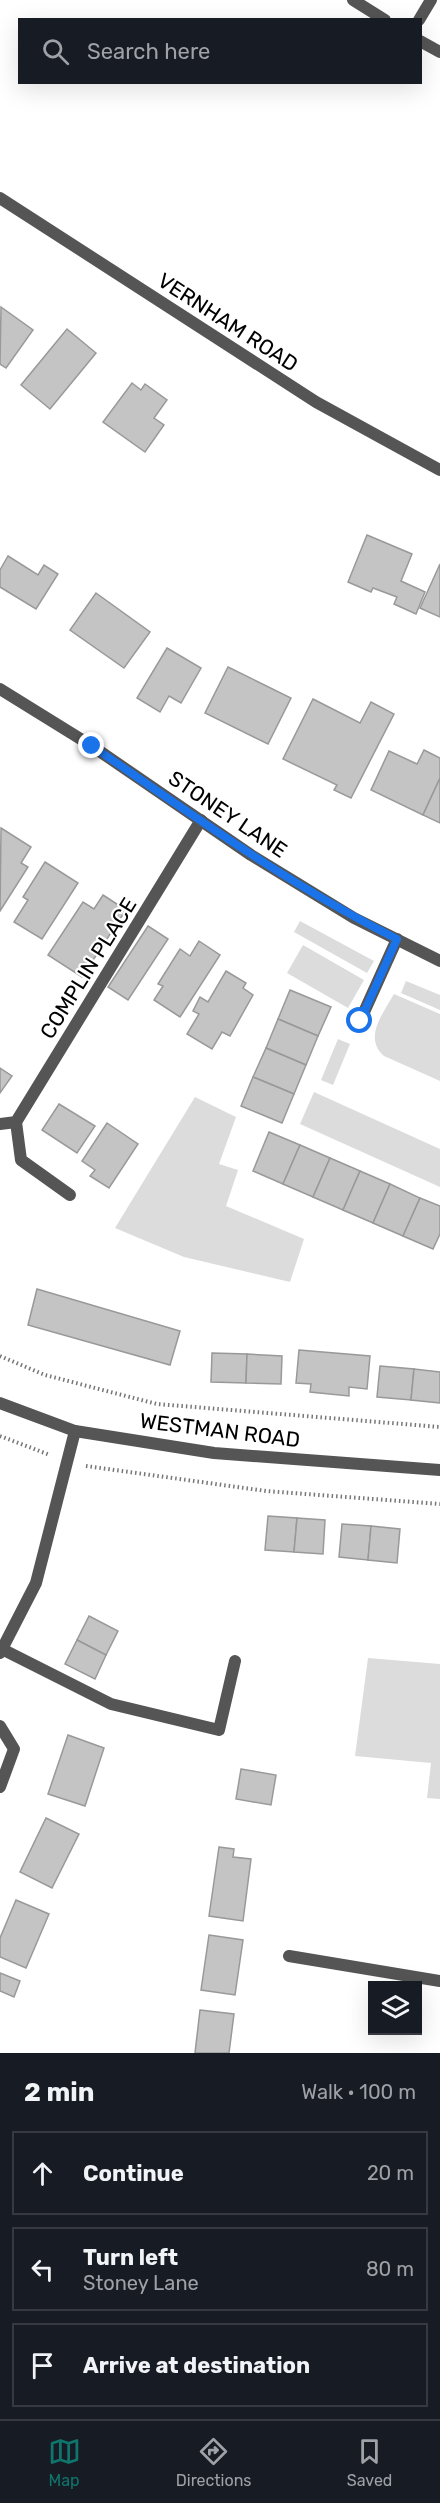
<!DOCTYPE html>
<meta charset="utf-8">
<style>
:root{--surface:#171b24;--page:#242831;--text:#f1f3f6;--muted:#9ea1a6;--line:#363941;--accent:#0f766e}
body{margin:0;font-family:Rubik,sans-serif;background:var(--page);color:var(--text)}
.controls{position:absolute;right:18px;bottom:18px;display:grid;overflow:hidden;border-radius:0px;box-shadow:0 6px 24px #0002}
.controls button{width:54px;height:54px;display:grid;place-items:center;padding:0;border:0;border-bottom:2px solid var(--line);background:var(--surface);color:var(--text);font:30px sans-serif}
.stop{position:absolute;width:18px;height:18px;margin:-14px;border:4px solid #1a73e8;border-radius:50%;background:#fff}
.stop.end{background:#1a73e8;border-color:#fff;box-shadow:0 2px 6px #0008}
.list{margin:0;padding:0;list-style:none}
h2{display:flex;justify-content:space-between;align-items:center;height:78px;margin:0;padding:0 24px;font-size:26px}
h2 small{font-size:20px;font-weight:400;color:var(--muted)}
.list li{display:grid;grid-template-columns:39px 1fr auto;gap:18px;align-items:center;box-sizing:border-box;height:84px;margin:0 12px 12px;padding:0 12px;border:2px solid var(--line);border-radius:0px}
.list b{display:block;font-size:22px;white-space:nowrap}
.list p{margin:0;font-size:20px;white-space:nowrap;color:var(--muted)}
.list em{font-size:20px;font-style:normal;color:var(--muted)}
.icon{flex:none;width:33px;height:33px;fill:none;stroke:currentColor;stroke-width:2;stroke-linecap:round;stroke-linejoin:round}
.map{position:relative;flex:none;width:440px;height:2053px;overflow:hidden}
.search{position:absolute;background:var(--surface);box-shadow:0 6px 24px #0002;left:18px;right:18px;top:18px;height:66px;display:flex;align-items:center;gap:15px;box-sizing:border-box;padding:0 21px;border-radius:0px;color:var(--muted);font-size:22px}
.sheet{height:366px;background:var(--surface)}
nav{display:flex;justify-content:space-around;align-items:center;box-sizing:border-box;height:84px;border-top:2px solid var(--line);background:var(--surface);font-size:16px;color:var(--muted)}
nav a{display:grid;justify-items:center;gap:3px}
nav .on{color:var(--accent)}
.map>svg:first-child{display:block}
</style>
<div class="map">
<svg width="440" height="2053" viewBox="0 0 440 2053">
<rect width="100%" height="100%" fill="#fff"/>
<g fill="#dcdcdc">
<polygon points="300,921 374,961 367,973 294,932"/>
<polygon points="303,945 364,980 348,1008 287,973"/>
<polygon points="406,981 440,995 440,1010 401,993"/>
<path d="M 394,994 L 440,1014 L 440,1081 L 384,1056 C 363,1037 383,1014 394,994 Z"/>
<polygon points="338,1039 350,1044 333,1085 321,1080"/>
<polygon points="314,1092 440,1149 440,1187 300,1124"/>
<polygon points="195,1097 236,1117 219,1164 238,1170 226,1206 304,1239 290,1282 184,1257 115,1228"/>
<polygon points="368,1658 440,1664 440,1799 427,1798 431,1763 355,1756"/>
</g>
<g fill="#c4c4c4" stroke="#999" stroke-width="1.5">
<polygon points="1,307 33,330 6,368 0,364"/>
<polygon points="67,329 96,353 50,409 21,385"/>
<polygon points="132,383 141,390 145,384 167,400 154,418 164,425 145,452 103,422"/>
<polygon points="367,535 412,554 401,581 425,592 416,614 394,604 397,597 373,588 371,592 348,582"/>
<polygon points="8,556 38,575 44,565 58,574 36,609 0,587 0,570"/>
<polygon points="440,564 440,617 420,608"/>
<polygon points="96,593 150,632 124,668 70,630"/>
<polygon points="167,648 201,668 181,703 169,696 160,712 137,698"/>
<polygon points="228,667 291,698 268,744 205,713"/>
<polygon points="313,699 360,723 371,702 394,714 351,798 334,790 337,785 283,759"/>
<polygon points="424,750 440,758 440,778 423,815 371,790 389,751 417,764"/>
<polygon points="440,778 440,823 423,815"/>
<polygon points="1,828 31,847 21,863 28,867 0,911"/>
<polygon points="45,862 78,883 42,939 14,922 28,900 23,897"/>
<polygon points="103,895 126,910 82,977 48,955 83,902 94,909"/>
<polygon points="148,926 168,939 128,1000 108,987"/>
<polygon points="199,941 220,955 180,1017 154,1000 163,986 158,984 180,949 190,956"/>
<polygon points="226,971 246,983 243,988 253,995 230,1036 222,1032 212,1049 187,1034 199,1014 193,1011 200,997 208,1002"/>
<polygon points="290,990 331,1007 318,1036 278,1019"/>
<polygon points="278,1019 318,1036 306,1065 266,1048"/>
<polygon points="266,1048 306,1065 294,1094 253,1077"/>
<polygon points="0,1068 12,1076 0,1093"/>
<polygon points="253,1077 294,1094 282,1123 241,1106"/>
<polygon points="59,1104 95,1126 77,1153 42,1130"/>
<polygon points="107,1123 138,1144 109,1188 90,1176 95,1170 82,1161"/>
<polygon points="269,1132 300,1145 283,1184 253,1171"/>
<polygon points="300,1145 330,1158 313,1197 283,1184"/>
<polygon points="330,1158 360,1171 343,1210 313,1197"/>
<polygon points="360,1171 390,1184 373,1223 343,1210"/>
<polygon points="390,1184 420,1198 403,1236 373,1223"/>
<polygon points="420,1198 440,1206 440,1234 433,1249 403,1236"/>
<polygon points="37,1289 180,1331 170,1365 28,1325"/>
<polygon points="299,1350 370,1356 367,1389 349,1387 349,1396 310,1392 311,1384 296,1383"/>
<polygon points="212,1353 247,1354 246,1383 211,1382"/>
<polygon points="247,1354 282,1356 281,1384 246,1383"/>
<polygon points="380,1366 414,1369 411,1400 377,1397"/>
<polygon points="414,1369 440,1372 440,1403 411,1400"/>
<polygon points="268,1516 297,1518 294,1552 265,1550"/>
<polygon points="297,1518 325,1520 323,1554 294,1552"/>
<polygon points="342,1524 371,1526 368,1560 339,1557"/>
<polygon points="371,1526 400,1529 397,1563 368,1560"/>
<polygon points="89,1616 118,1631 106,1655 77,1640"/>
<polygon points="77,1640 106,1655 95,1679 65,1664"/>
<polygon points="68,1735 104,1748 85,1806 48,1794"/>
<polygon points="241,1769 276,1775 271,1805 236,1799"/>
<polygon points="46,1818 79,1834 52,1888 20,1872"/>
<polygon points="219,1847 234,1849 233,1857 251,1859 243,1921 209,1916"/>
<polygon points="16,1900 49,1914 26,1968 0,1957 0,1938"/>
<polygon points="209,1935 243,1940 235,1995 201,1990"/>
<polygon points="0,1973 20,1981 14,1997 0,1991"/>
<polygon points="200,2010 234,2014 229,2053 195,2053"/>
</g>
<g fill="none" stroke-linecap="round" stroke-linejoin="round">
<g stroke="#777" stroke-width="4" stroke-dasharray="1.5 3" stroke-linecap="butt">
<polyline points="0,1356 45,1375 157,1404 440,1427"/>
<polyline points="0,1436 50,1455"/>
<polyline points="86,1466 266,1491 440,1504"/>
</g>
<g stroke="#555" stroke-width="12">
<polyline points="360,1021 397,939"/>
<polyline points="16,1122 21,1160 70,1195"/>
</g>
<g stroke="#555" stroke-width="12">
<polyline points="353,0 385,20"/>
<polyline points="419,20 431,0"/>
<polyline points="420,41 440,52"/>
<polyline points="0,198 316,402 440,470"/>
<polyline points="0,1124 16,1122 201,820"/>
<polyline points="0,1403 75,1431 214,1453 440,1470"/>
<polyline points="2,1649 111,1704 219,1730 235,1661"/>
<polyline points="0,1653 36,1583 75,1431"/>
<polyline points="0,1726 14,1749 0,1787"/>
<polyline points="289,1956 440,1981"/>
</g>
<polyline stroke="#555" stroke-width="12" points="0,689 92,746 251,855 354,918 440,961"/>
</g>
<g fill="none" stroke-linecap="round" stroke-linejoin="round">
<path stroke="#1a73e8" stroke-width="8" d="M 92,746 C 191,814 289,885 397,939 L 360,1021"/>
</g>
<g text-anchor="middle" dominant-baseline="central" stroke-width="4.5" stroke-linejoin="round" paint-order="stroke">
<g font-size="21" fill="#000" stroke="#fff">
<text transform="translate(228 322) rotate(33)">VERNHAM ROAD</text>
<text transform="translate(228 814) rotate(34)">STONEY LANE</text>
<text transform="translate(88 968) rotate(-58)">COMPLIN PLACE</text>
<text transform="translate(220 1430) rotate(7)">WESTMAN ROAD</text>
</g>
</g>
</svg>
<div class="controls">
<button><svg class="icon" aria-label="layers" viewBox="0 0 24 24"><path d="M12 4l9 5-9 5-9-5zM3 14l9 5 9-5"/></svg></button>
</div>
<div class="stop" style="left:360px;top:1021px"></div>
<div class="stop end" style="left:92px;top:746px"></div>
<div class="search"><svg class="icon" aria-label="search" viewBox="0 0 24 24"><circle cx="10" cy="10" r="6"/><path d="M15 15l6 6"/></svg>Search here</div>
</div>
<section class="sheet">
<h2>2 min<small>Walk · 100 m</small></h2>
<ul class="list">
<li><svg class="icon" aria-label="ahead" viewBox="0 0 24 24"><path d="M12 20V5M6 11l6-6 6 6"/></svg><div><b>Continue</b></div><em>20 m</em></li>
<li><svg class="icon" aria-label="left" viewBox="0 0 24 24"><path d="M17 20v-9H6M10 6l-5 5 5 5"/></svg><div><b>Turn left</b><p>Stoney Lane</p></div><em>80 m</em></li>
<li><svg class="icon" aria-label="arrive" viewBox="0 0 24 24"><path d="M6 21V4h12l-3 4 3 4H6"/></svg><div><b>Arrive at destination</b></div></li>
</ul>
</section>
<nav>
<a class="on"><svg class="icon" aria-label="map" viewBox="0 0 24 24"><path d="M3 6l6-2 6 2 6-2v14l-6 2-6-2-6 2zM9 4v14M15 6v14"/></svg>Map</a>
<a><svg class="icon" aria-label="directions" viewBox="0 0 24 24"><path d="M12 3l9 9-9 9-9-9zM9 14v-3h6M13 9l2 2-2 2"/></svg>Directions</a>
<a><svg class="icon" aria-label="saved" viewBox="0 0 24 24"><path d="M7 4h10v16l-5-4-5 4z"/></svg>Saved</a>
</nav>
